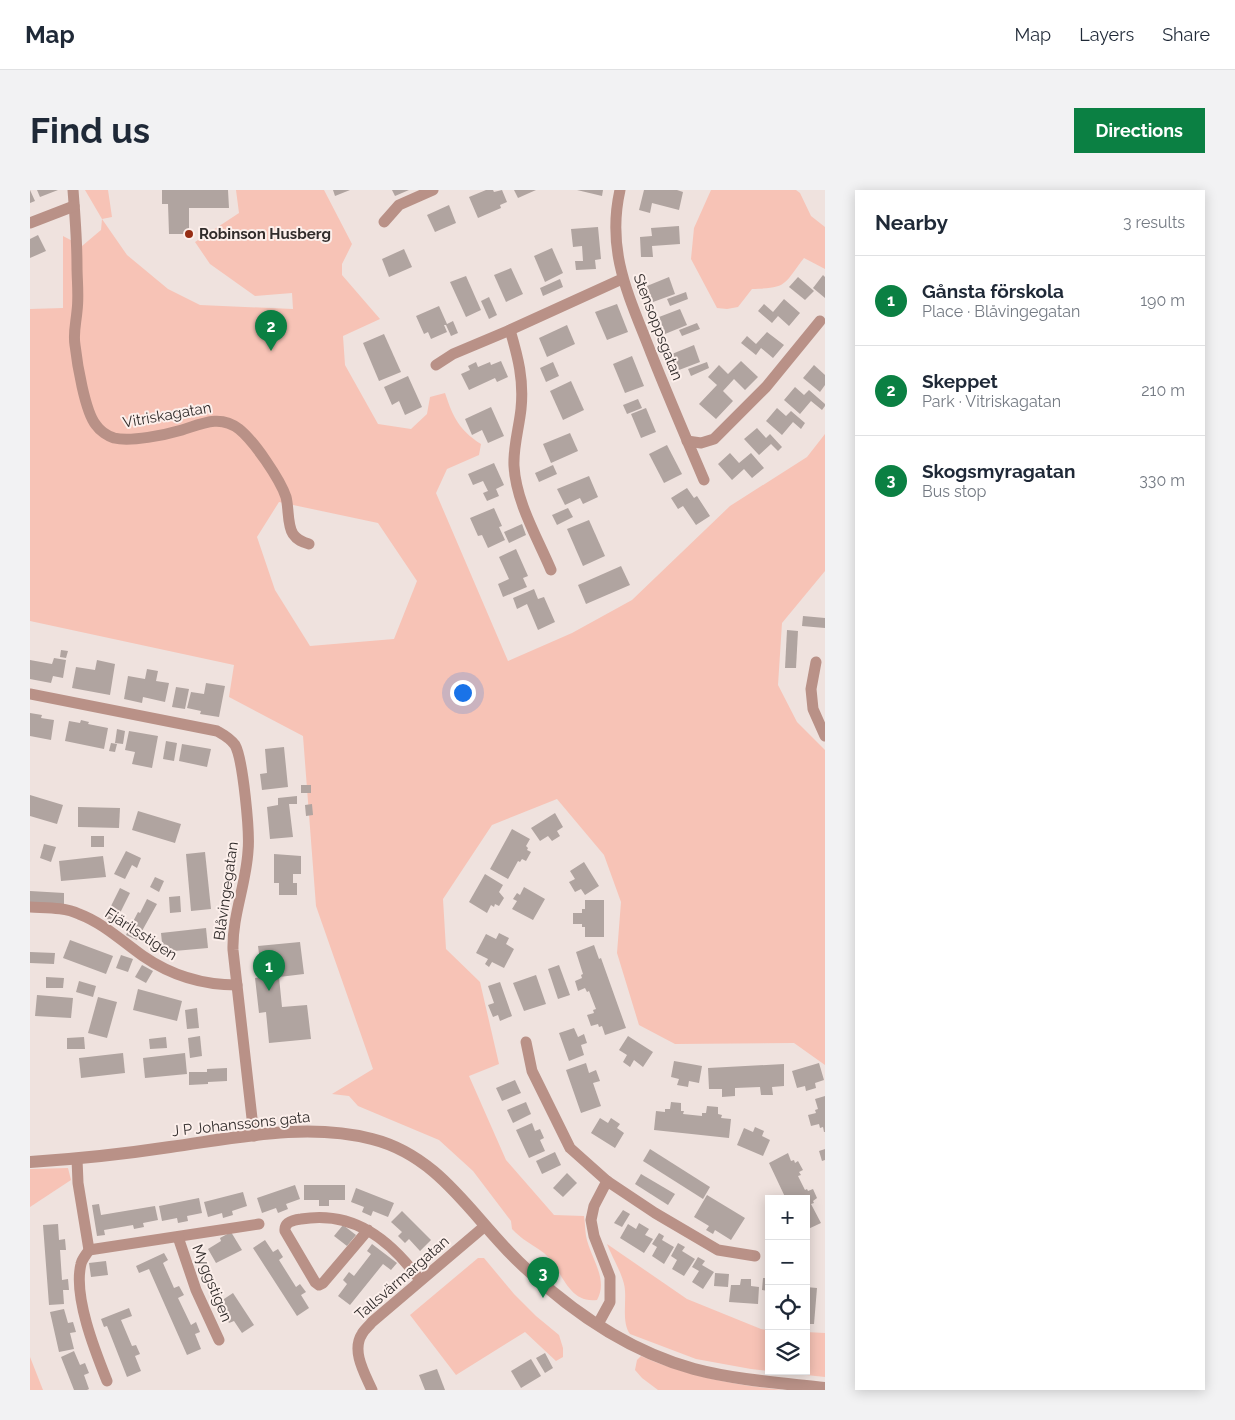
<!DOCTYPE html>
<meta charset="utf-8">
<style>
:root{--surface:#fff;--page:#f2f2f3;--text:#1f2937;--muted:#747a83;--line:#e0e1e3;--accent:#0b8043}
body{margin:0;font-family:Raleway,sans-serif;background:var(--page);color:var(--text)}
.controls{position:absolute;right:15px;bottom:15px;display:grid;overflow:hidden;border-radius:0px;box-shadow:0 2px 12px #0003}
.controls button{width:45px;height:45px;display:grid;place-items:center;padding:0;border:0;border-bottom:1px solid var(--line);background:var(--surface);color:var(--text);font:25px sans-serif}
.you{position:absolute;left:432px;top:502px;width:18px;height:18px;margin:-12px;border:4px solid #fff;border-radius:50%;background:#1a73e8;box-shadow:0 0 0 8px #1a73e833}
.badge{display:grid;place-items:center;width:32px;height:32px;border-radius:50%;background:var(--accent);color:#fff;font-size:16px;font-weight:700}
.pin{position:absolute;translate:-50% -41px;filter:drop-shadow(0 1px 2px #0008)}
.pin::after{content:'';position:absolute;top:26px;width:18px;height:15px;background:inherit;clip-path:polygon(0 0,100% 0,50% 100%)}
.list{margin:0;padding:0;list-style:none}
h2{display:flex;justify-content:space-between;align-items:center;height:65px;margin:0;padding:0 20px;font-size:21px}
h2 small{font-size:16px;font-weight:400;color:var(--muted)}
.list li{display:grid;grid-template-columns:32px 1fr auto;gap:15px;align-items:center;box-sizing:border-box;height:90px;padding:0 20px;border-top:1px solid var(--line)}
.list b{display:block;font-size:19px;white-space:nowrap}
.list p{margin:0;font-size:16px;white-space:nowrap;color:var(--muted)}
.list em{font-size:16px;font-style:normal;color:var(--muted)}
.icon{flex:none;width:28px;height:28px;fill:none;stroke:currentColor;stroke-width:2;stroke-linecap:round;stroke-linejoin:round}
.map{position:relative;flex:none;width:795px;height:1200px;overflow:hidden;border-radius:0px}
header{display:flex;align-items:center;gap:30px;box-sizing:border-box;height:70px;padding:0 25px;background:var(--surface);border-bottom:1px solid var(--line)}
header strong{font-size:24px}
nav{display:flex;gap:28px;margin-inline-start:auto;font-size:18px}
.intro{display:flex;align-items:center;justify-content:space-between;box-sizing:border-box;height:120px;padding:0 30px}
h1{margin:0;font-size:35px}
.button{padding:12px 22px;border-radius:0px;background:var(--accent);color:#fff;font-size:18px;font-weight:700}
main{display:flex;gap:30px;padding:0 30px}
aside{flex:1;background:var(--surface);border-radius:0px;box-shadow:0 2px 12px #0003}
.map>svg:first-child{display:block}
</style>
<header>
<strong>Map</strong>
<nav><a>Map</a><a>Layers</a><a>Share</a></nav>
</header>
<div class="intro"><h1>Find us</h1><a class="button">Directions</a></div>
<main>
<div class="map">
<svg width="795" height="1200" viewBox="0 0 795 1200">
<rect width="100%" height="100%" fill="#efe2de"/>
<g fill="#f7c3b6" fill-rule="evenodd">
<path d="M 55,0 L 78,0 L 82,27 L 72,29 L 97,65 L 138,99 L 170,115 L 263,119 L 262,103 L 225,106 L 180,74 L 165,52 L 209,23 L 206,0 L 294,0 L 322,54 L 312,74 L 312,85 L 350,129 L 313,146 L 315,175 L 348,234 L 381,239 L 397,224 L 400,207 L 415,203 C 423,227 429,240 451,254 L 449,265 L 417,279 L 406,303 L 478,471 L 542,443 L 602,410 L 700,316 L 777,267 L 795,244 L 795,381 L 752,433 L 748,495 L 767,532 L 795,560 L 795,875 L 764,853 L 645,854 L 609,835 L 587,763 L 591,712 L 574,665 L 527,609 L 462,635 L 413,709 L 416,759 L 450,792 L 469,874 L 439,886 L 476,970 L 524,1025 L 554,1026 C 555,1032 555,1039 556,1046 C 560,1067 579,1089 567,1110 C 537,1114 532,1078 514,1063 C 503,1055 491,1049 482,1039 L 481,1031 L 443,981 L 409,950 L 328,916 L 319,906 L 302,904 L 343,879 L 286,716 L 273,546 L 199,507 L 204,475 L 0,431 L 0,119 L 33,118 L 33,46 L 52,56 L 71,40 L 72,29 ZM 249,312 L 348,333 L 387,391 L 364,449 L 280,456 L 245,400 L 227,347 Z"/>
<path d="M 681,0 L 766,0 L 770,3 L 781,26 L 795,37 L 795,79 L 774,68 C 753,95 758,98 722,99 L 708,117 L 697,119 L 687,118 L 661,69 L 664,38 Z"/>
<polygon points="38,978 41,990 0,1017 0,979"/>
<path d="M 577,1054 L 657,1109 L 731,1139 L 739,1140 L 739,1181 L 776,1181 L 776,1142 L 795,1143 L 795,1187 L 721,1179 L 666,1169 L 600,1144 C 592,1133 596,1114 595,1101 C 595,1088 582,1067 577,1054 Z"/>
<polygon points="448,1068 454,1068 484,1104 506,1126 529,1145 533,1158 533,1167 526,1171 495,1142 426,1185 380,1125"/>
<path d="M 611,1166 C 656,1186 704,1195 753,1200 L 628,1200 L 612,1188 L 605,1180 L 607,1170 Z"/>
<polygon points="0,1167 13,1200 0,1200"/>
</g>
<g fill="#b0a4a0">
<polygon points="0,0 5,11 0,13"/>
<polygon points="7,0 28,0 10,7"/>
<polygon points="132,0 198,0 199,18 159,18 159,44 139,44 138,14 132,14"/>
<polygon points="303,0 320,0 305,6"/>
<polygon points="362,0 379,0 365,6"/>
<polygon points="456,0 463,0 464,2 472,0 477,12 470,15 471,18 448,28 439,7"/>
<polygon points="484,0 506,0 488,8"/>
<polygon points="547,0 573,0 572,6"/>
<polygon points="614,0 647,0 653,2 649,20 622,13 620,23 609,20"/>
<polygon points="419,15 426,33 405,42 397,25"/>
<polygon points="649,36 650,54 622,56 623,67 611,67 610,47 622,46 621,38"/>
<polygon points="568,37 571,69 565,70 566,79 546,80 545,71 553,71 552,56 543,57 541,39"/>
<polygon points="8,45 16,61 0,68 0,49"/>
<polygon points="522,58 533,83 515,92 504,66"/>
<polygon points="374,59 382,77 359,87 352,69"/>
<polygon points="481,78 493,104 476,112 464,85"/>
<polygon points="793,85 795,87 795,108 783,98"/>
<polygon points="436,86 451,120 436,127 420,92"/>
<polygon points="639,87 645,104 623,112 617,96"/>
<polygon points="768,87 784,101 775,110 759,97"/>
<polygon points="530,89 533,97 513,106 510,98"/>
<polygon points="656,102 658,109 640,116 637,109"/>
<polygon points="459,107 467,125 459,129 451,111"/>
<polygon points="754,109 770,123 759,136 748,126 742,133 728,121 734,114 743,122"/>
<polygon points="587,114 598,142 577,150 565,122"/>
<polygon points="409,116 417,134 423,131 428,143 421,146 416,135 414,135 417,142 401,149 398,142 394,144 386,126"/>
<polygon points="650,119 657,135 635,144 629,127"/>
<polygon points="667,133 670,139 652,146 649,140"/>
<polygon points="537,135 545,154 517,167 509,148"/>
<polygon points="737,142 754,155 743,168 731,158 726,165 711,153 717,146 726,154"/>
<polygon points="354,144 371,182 349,191 333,153"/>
<polygon points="664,155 670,172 649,180 642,164"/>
<polygon points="602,166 614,196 595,203 583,174"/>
<polygon points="471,171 478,187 467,192 465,188 439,200 431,184 440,180 438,176 446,172 448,177 460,172 461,175"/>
<polygon points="711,171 728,187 715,200 704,189 693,201 703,211 686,229 669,214 687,195 678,187 689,175 698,184"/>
<polygon points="523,172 529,186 516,192 510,178"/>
<polygon points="677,172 679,178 661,186 658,179"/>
<polygon points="784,175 795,185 795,195 790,202 773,188"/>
<polygon points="378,186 392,217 375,225 369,211 362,215 354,197"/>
<polygon points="541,191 554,220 533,230 520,201"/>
<polygon points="765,197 774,205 779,200 795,214 795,216 792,220 781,211 770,224 754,210"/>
<polygon points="608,209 612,218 597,224 593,215"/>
<polygon points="461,217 474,246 458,253 452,240 442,245 435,229"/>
<polygon points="616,218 626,242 611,248 601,224"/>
<polygon points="747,218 756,226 761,221 775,233 771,239 763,232 752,245 736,231"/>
<polygon points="727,238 736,248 740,244 752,257 748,261 741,254 729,265 714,249"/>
<polygon points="540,243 548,261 521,273 513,254"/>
<polygon points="637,255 652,284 634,293 619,264"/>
<polygon points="700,263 709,273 721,263 734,278 722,288 714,279 702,290 688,274"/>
<polygon points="464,273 474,295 466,299 469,306 457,311 453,303 458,301 453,291 443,295 438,284"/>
<polygon points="523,275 527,284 509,292 505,283"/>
<polygon points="559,286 568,307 553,314 550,308 535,315 527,299"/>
<polygon points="657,298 664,308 667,306 680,326 666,335 653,316 648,319 641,308"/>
<polygon points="464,318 472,336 469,337 475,350 458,358 452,345 448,346 440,328"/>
<polygon points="538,318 543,327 527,335 522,325"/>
<polygon points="559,330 575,366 553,376 537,339"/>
<polygon points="492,334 496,345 479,353 474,342"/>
<polygon points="486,359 498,386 493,388 497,397 473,407 468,394 479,389 469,367"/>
<polygon points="591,376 600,395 556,414 548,395"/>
<polygon points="504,399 508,409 514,407 525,432 508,440 497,414 487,419 483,408"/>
<polygon points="773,426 795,428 795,438 772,436"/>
<polygon points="757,440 768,441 766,478 755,478"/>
<polygon points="31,460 38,461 36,468 30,467"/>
<polygon points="24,468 36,470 33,488 23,486 21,493 0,489 0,470 22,474"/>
<polygon points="67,470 85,474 80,505 42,498 46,477 65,480"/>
<polygon points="117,479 128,481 126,491 139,493 135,512 113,507 112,513 94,509 98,486 115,489"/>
<polygon points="176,493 195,496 189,527 170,524 171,521 157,518 161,502 174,504"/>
<polygon points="146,497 159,499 155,519 142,517"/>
<polygon points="0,523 12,525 11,528 24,530 21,550 0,546"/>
<polygon points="51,530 59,532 58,534 78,538 74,559 35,551 39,531 50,533"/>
<polygon points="87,539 95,541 93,554 85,553"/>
<polygon points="99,541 128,546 122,578 102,574 105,562 95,560"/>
<polygon points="136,551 147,553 144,571 133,569"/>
<polygon points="81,553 87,554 85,562 79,561"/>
<polygon points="152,554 181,559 177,577 149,571"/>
<polygon points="254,557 258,597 232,600 230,584 237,583 235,559"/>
<rect x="271" y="595" width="10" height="8"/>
<polygon points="0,605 33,615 27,634 0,626"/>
<polygon points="267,606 267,614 259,614 263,647 240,649 237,617 248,615 248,608"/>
<polygon points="282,614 283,625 276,626 275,615"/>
<polygon points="48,617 90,618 89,638 48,637"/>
<polygon points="108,621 151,634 145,653 102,640"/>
<polygon points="525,623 533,637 527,641 530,646 522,651 518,646 510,651 501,638"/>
<polygon points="482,639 500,649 496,656 498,658 497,660 501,662 496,671 492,669 490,672 488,671 478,689 460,679"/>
<rect x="61" y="646" width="13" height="11"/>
<polygon points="14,654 26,657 21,672 10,668"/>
<polygon points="96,661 111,668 107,678 102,675 95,689 84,684"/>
<polygon points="175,662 181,719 161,721 156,664"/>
<polygon points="244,664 271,666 271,684 263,684 263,693 267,693 267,705 249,705 249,693 244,693"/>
<polygon points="73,666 76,687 31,691 29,671"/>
<polygon points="554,672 569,696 555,705 551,699 545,702 539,692 545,689 540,681"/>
<polygon points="455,684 473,695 469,702 474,708 469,716 465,714 464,717 461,715 457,723 439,712"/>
<polygon points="125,687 134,691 129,702 120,697"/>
<polygon points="494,697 515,709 503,730 482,719 487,711 483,709 487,703 490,705"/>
<polygon points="90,698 100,703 85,733 75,728"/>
<polygon points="0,701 34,703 34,715 0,713"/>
<polygon points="150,706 151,722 140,723 139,707"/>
<polygon points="117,709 127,714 107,750 96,745 108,722 110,723"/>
<polygon points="555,710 574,710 574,747 555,747 555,737 552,737 552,734 543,734 543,723 552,723 552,719 555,719"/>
<polygon points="176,738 178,758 133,762 131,743"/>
<polygon points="469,743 479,748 476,754 484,759 474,778 462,772 459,777 455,774 458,769 446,763 456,744 466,749"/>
<polygon points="40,750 83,766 76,784 33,768"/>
<polygon points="270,752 274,784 249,787 252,817 277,815 281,849 239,853 236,822 229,823 225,788 232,787 228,756"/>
<polygon points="564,755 569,769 571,768 596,838 575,845 572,836 569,837 568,834 561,836 557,825 564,823 563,820 566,819 559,801 557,802 555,798 548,801 545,791 552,788 551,785 553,784 546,762"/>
<polygon points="0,762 25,763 24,774 0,773"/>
<polygon points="91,765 103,769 98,782 86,778"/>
<polygon points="112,775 123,781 116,793 105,787"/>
<polygon points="529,775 540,805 528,809 518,779"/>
<polygon points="506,785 516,814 494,821 483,793"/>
<polygon points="16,787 34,788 33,798 16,798"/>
<polygon points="49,791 66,796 63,807 46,802"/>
<polygon points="470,792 482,826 470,831 468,825 463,827 458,815 464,813 458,796"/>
<polygon points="108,799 152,811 147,831 103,820"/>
<polygon points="7,805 43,808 41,828 5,826"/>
<polygon points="68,807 87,812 77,848 58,843"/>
<polygon points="167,818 169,838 157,839 155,820"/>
<polygon points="544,838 548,847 554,844 557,853 551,855 554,865 539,871 529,843"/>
<polygon points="170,846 172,866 160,868 158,848"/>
<polygon points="598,846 623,862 613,877 604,870 600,877 593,872 597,865 589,860"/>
<polygon points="54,847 55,859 37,859 37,848"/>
<polygon points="136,847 137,858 120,859 119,849"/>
<polygon points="93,863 95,883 51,888 49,868"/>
<polygon points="155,863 157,884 115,888 113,868"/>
<polygon points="644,871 672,876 669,893 659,891 658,897 647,895 649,889 641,887"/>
<polygon points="556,873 559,883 566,880 570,891 563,893 571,916 551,923 536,880"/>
<polygon points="789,873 794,890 785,893 786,898 776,901 775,896 767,898 762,881"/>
<polygon points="754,874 754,896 742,897 743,905 731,905 730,897 705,898 705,906 692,907 692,899 679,899 678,878"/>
<polygon points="197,878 197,891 178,892 178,894 159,895 159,882 177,882 177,879"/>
<polygon points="485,890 491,903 472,911 466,898"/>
<polygon points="795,906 795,942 794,942 793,937 790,938 789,934 781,936 778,925 786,923 785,920 788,919 785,909"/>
<polygon points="496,912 501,924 483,933 477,920"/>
<polygon points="641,912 651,913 651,921 654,921 653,924 672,926 672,923 676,923 677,916 688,917 688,924 692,925 691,928 701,929 699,948 624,940 626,921 635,922 635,919 640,919"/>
<polygon points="570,928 578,933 581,928 590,934 587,938 594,943 585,958 561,943"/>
<polygon points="502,933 505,941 510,939 514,948 510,950 515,961 499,968 486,940"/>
<polygon points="725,937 734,941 732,946 740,950 733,966 707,955 714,938 723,942"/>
<polygon points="620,959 680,997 673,1009 613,971"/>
<polygon points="795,959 795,970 792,971 789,961"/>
<polygon points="525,962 531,975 512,984 506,971"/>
<polygon points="758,963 761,971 764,970 765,973 768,971 773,980 769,982 771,985 768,986 775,1000 777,999 778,1001 783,999 787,1008 783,1011 784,1013 781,1014 791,1033 776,1040 776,1009 756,1009 739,973"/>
<polygon points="537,983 547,993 533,1007 523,998"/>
<polygon points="611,984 645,1004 638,1015 605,994"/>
<polygon points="265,995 270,1009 256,1014 258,1019 248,1023 246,1018 232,1023 227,1008"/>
<polygon points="274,995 315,995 315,1010 299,1010 299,1016 289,1016 289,1010 274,1010"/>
<polygon points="326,998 364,1013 358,1027 343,1021 341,1026 332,1022 334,1017 321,1012"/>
<polygon points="213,1002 217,1016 202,1021 203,1025 193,1028 192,1023 178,1027 174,1012"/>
<polygon points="677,1005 715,1028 701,1050 685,1040 683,1044 676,1040 679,1036 664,1027"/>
<polygon points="169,1008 172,1023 157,1026 158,1031 148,1033 147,1028 132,1031 129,1016"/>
<polygon points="69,1014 71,1025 125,1016 128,1030 113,1033 114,1037 104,1039 103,1035 74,1040 75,1045 67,1046 62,1015"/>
<polygon points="593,1020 600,1024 592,1037 584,1033"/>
<polygon points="372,1021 401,1050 390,1061 379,1049 375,1053 368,1046 372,1042 361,1032"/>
<polygon points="609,1033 619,1039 615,1045 623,1049 614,1063 590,1048 598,1034 606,1039"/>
<polygon points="28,1034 29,1050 35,1049 36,1060 30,1060 32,1090 38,1089 39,1100 33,1100 34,1114 19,1115 13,1035"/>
<polygon points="313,1035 326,1045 317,1056 304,1046"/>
<polygon points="201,1042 212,1060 186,1073 178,1059 191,1051 190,1048"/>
<polygon points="629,1043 634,1046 632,1050 644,1057 634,1074 622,1066 627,1057 622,1054"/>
<polygon points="235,1050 243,1062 248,1059 253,1067 249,1070 266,1097 270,1094 276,1102 271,1105 279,1118 267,1126 223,1058"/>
<polygon points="648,1053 655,1057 652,1061 665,1069 654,1086 642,1079 647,1070 641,1066"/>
<polygon points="342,1054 367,1073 361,1080 353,1074 320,1115 308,1106 317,1094 313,1090 319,1082 324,1086 341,1064 337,1061"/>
<polygon points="134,1063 138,1070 133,1073 144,1098 149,1096 154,1105 148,1108 161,1135 166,1132 170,1142 165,1144 171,1159 157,1165 119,1079 109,1083 106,1076"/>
<polygon points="668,1067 675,1071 672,1075 684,1082 673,1099 662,1092 669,1081 662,1077"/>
<polygon points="76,1071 78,1085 61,1087 59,1073"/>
<polygon points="685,1083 699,1084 698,1097 684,1096"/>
<polygon points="733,1088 739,1088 738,1101 732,1100"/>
<polygon points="711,1089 721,1089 721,1096 729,1097 728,1114 699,1112 701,1095 710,1095"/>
<polygon points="776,1097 787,1098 784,1134 776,1134"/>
<polygon points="203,1103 224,1135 212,1143 204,1131 199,1133 194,1125 198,1122 191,1111"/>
<polygon points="99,1118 102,1126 91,1130 102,1156 106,1155 110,1164 105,1166 111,1181 97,1187 77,1136 74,1137 71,1129"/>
<polygon points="34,1119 38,1133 43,1132 46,1142 40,1143 44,1159 29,1162 20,1122"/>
<polygon points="44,1161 50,1175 55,1173 59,1183 54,1185 59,1199 57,1200 44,1200 31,1167"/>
<polygon points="515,1163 523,1178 515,1183 506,1168"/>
<polygon points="501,1169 511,1186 491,1198 481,1181"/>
<polygon points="407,1179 415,1200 395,1200 389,1185"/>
</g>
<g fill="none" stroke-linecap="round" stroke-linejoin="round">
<g stroke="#b99187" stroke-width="11">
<path d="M 43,0 C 45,25 47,50 47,76 C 47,91 49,106 47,121 C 46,133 43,143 45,155 C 47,173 55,222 66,235 C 70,241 78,246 84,248 C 101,252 135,245 152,240 C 171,234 190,224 209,239 C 224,251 250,289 256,307 C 259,318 257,335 263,344 C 267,350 272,352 279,354"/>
<path d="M 590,0 C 576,62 599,106 621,163 C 638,206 656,248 674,290"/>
<polyline points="354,32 369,15 403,0"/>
<polyline points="0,33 44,16"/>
<path d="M 480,140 C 488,167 494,190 491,219 C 489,238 483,257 484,276 C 486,312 507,347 521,380"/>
<polyline points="406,175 423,164 480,140 592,89"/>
<polyline points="657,251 671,253 684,249 736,197 790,131"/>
<polyline points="786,472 781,499 783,519 795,546"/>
<path d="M 0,504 L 187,541 C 194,545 200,548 205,555 C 213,569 220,643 218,661 C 216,695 202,726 203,760 L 224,946"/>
<path d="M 0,717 C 16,718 34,717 49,724 C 73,733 92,751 113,766 C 142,786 172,795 207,795"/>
<polyline points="496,852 502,881 540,958 577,991 625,1023 688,1060 725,1066"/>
<polyline points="47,969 48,993 59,1060 229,1034"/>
<path d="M 338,1040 L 293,1093 L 289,1095 L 285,1092 L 255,1041 C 254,1032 263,1030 271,1029 C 324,1020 360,1050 390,1090"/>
<polyline points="148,1047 166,1100 189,1150"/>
<path d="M 59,1060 C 56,1065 52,1069 51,1074 C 43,1106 65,1161 77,1191"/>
<polyline points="568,1134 580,1112 580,1087 564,1046 561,1030 564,1016 577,991"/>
<path d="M 342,1200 C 335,1184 321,1161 332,1144 C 334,1140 339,1136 342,1132 L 455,1036"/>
</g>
<path stroke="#b99187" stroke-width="12" d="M 0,972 C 47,969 94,964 140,957 C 206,948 276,932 342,949 C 410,966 442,1027 489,1072 C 538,1119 598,1161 664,1179 C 706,1190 751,1193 795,1198"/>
</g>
<circle fill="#962d14" stroke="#fcefeb" stroke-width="2" cx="159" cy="44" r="5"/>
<g text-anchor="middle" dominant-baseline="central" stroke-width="4" stroke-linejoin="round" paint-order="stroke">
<g font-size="15" font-weight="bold" fill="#312c2b" stroke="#fcefeb" text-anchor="start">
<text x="169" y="44">Robinson Husberg</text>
</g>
<g font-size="15" fill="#312c2b" stroke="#fcefeb">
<text transform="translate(628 137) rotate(69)">Stensoppsgatan</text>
<text transform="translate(137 225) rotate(-10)">Vitriskagatan</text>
<text transform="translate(196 701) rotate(-82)">Blåvingegatan</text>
<text transform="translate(111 744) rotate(33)">Fjärilsstigen</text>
<text transform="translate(211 934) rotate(-6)">J P Johanssons gata</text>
<text transform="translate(372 1088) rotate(-41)">Tallsvärmargatan</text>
<text transform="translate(182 1093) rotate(68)">Myggstigen</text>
</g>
</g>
</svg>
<div class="controls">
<button>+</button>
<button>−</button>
<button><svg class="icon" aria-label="locate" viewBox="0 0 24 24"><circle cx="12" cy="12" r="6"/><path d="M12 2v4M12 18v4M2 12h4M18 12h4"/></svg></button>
<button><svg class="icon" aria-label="layers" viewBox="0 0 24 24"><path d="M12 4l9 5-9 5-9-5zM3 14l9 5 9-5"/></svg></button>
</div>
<div class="you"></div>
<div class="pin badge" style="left:239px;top:801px">1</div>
<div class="pin badge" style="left:241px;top:161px">2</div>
<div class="pin badge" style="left:513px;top:1108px">3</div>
</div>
<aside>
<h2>Nearby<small>3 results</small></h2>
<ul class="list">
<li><span class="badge">1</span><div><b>Gånsta förskola</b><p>Place · Blåvingegatan</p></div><em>190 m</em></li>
<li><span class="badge">2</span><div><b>Skeppet</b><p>Park · Vitriskagatan</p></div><em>210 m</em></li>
<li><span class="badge">3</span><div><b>Skogsmyragatan</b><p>Bus stop</p></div><em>330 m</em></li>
</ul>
</aside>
</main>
